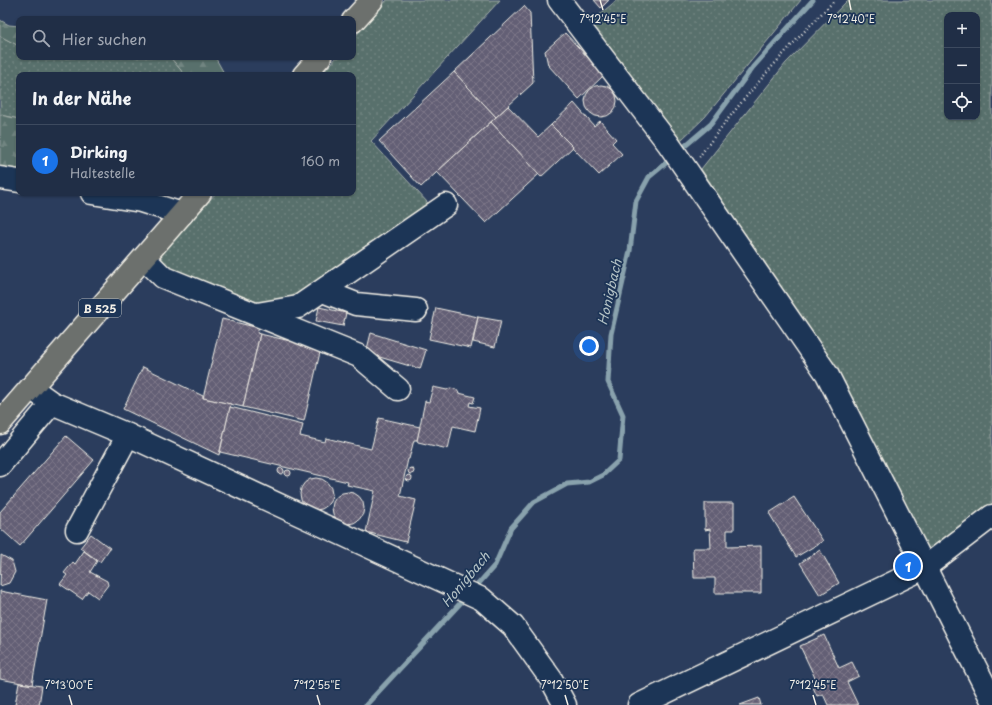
<!DOCTYPE html>
<html lang="de">
<meta charset="utf-8">
<style>
:root{--surface:#202e46;--page:#28364d;--text:#f1f3f6;--muted:#a2a8b3;--line:#3d4a5f;--accent:#1a73e8}
body{margin:0;font-family:"Playpen Sans",sans-serif;background:var(--page);color:var(--text)}
.controls{position:absolute;right:12px;top:12px;display:grid;overflow:hidden;border-radius:8px;box-shadow:0 1px 3px #0004}
.controls button{width:36px;height:36px;display:grid;place-items:center;padding:0;border:0;border-bottom:1px solid var(--line);background:var(--surface);color:var(--text);font:20px sans-serif}
.you{position:absolute;left:589px;top:346px;width:14px;height:14px;margin:-10px;border:3px solid #fff;border-radius:50%;background:#1a73e8;box-shadow:0 0 0 6px #1a73e833}
.badge{display:grid;place-items:center;width:26px;height:26px;border-radius:50%;background:var(--accent);color:#fff;font-size:13px;font-weight:700}
.pin{position:absolute;translate:-50% -50%;border:2px solid #fff;box-shadow:0 1px 4px #0006}
.list{margin:0;padding:0;list-style:none}
h2{display:flex;justify-content:space-between;align-items:center;height:52px;margin:0;padding:0 16px;font-size:17px}
h2 small{font-size:13px;font-weight:400;color:var(--muted)}
.list li{display:grid;grid-template-columns:26px 1fr auto;gap:12px;align-items:center;box-sizing:border-box;height:72px;padding:0 16px;border-top:1px solid var(--line)}
.list b{display:block;font-size:15px;white-space:nowrap}
.list p{margin:0;font-size:13px;white-space:nowrap;color:var(--muted)}
.list em{font-size:13px;font-style:normal;color:var(--muted)}
.icon{flex:none;width:22px;height:22px;fill:none;stroke:currentColor;stroke-width:2;stroke-linecap:round;stroke-linejoin:round}
.map{position:relative;flex:none;width:992px;height:705px;overflow:hidden}
.search{position:absolute;background:var(--surface);box-shadow:0 1px 3px #0004;left:16px;top:16px;width:340px;height:44px;display:flex;align-items:center;gap:10px;box-sizing:border-box;padding:0 14px;border-radius:8px;color:var(--muted);font-size:15px}
.panel{position:absolute;background:var(--surface);box-shadow:0 1px 3px #0004;left:16px;top:72px;width:340px;height:124px;border-radius:8px}
.map>svg:first-child{display:block}
</style>
<div class="map">
<svg width="992" height="705" viewBox="0 0 992 705">
<defs>
<pattern id="grass-dots" width="8" height="8" patternUnits="userSpaceOnUse"><rect width="8" height="8" fill="#59706c"/><path d="M2 2h.1M6 6h.1" fill="none" stroke="#718581" stroke-width="1.8" stroke-linecap="round"/></pattern>
<pattern id="forest-firs" width="22" height="20" patternUnits="userSpaceOnUse"><rect width="22" height="20" fill="#59706c"/><path d="M5 1l3.5 6h-7zM16 11l3.5 6h-7z" fill="#718581"/></pattern>
<pattern id="building-cross-hatch" width="8" height="8" patternUnits="userSpaceOnUse"><rect width="8" height="8" fill="#645f74"/><path d="M0 0l8 8M0 8l8-8" fill="none" stroke="#7b7688"/></pattern>
</defs>
<rect width="100%" height="100%" fill="#2b3d5d"/>
<filter id="ink" filterUnits="userSpaceOnUse"><feTurbulence type="fractalNoise" baseFrequency=".025" numOctaves="2"/><feDisplacementMap in="SourceGraphic" scale="8" xChannelSelector="R" yChannelSelector="G"/><feConvolveMatrix kernelMatrix="1 2 1 2 8 2 1 2 1" color-interpolation-filters="sRGB"/></filter>
<g filter="url(#ink)">
<g fill="url(#grass-dots)" stroke="#a6b0aa" fill-rule="evenodd">
<polygon points="387,0 500,0 371,141 428,203 298,296 259,306 170,269 160,256 216,193 353,193 353,75 321,75 337,57 353,57 353,39"/>
<polygon points="617,0 801,0 705,117 681,140 588,24"/>
<path d="M 848,0 L 992,0 L 992,511 L 927,560 L 840,374 L 701,169 L 786,63 ZM 947,15 L 977,15 L 977,117 L 947,117 Z"/>
<polygon points="0,36 19,46 19,57 41,57 48,60 82,57 170,57 185,75 19,75 19,119 0,115"/>
</g>
<g fill="url(#forest-firs)" stroke="#a6b0aa">
<polygon points="0,20 9,25 19,26 19,46 0,36"/>
<polygon points="170,57 215,57 225,75 185,75"/>
<polygon points="0,115 19,119 19,173 0,170"/>
</g>
<g fill="none" stroke-linecap="round" stroke-linejoin="round">
<g stroke="#89a2ad" stroke-width="5">
<polyline points="679,151 711,124 753,67 813,0"/>
<polyline points="473,590 495,565 511,528 534,502 567,484 589,482 603,475 619,460 623,415 608,382 611,334 630,251 636,201 649,177 672,158"/>
<polyline points="366,705 466,597"/>
</g>
</g>
<g fill="url(#building-cross-hatch)" stroke="#f4f1e8">
<polygon points="594,0 609,0 601,8"/>
<polygon points="524,6 530,13 533,83 496,117 454,72"/>
<polygon points="565,33 604,75 579,99 548,65 545,51"/>
<polygon points="454,72 496,117 421,187 379,141"/>
<circle cx="601" cy="101" r="16"/>
<polygon points="574,103 594,126 600,121 616,139 612,143 622,154 599,175 551,125"/>
<polygon points="508,106 538,137 551,125 573,147 541,177 491,122"/>
<polygon points="491,122 539,174 486,223 437,172"/>
<polygon points="319,307 346,313 343,326 316,321"/>
<polygon points="436,308 478,317 471,348 429,339"/>
<polygon points="478,317 501,321 495,347 473,342"/>
<polygon points="222,319 259,328 257,333 260,334 243,407 203,398"/>
<polygon points="371,333 426,350 420,369 366,353"/>
<polygon points="260,334 321,348 304,421 243,407"/>
<polygon points="143,367 203,396 203,398 231,404 219,455 123,409"/>
<polygon points="433,387 447,390 450,388 456,389 459,393 475,397 473,403 470,402 469,406 480,408 475,431 453,426 448,449 418,442 417,440 425,401 429,402"/>
<polygon points="230,407 303,425 300,436 325,442 326,438 371,449 379,418 420,427 417,440 414,440 409,459 408,459 400,496 416,500 406,542 366,532 375,491 347,485 348,482 220,452"/>
<polygon points="66,436 94,460 20,546 0,528 0,512"/>
<circle cx="281" cy="471" r="3"/>
<circle cx="411" cy="471" r="3"/>
<circle cx="288" cy="473" r="3"/>
<circle cx="409" cy="478" r="3"/>
<circle cx="316" cy="494" r="16"/>
<circle cx="348" cy="508" r="16"/>
<polygon points="794,497 823,541 796,557 769,513"/>
<polygon points="705,503 734,503 734,530 727,530 727,547 761,546 761,593 715,593 715,578 694,578 693,548 711,548 710,529 705,530"/>
<polygon points="91,534 110,548 100,562 80,548"/>
<polygon points="820,550 839,583 820,595 800,563"/>
<polygon points="84,551 97,561 90,572 107,581 108,585 98,598 88,591 82,599 60,584 67,575 64,573 73,562 75,564"/>
<polygon points="1,555 12,561 15,572 9,583 0,586"/>
<polygon points="0,591 47,600 32,685 0,679"/>
<polygon points="824,635 839,668 852,662 859,676 847,682 858,705 828,705 823,694 817,696 812,685 817,682 800,646"/>
<polygon points="19,683 42,686 39,705 15,705"/>
<polygon points="759,698 761,705 740,705"/>
</g>
<g fill="none" stroke-linecap="round" stroke-linejoin="round">
<g stroke="#f4f1e8" stroke-width="25">
<g id="minor">
<polyline points="559,0 668,143 827,374 992,700"/>
<polyline points="0,178 19,181"/>
<polyline points="92,193 141,201 182,214"/>
<polyline points="144,258 163,277 359,356 398,389"/>
<polyline points="323,291 356,304 416,310"/>
<polyline points="257,314 298,307 446,205"/>
<polyline points="31,388 52,403 128,435 482,599 513,626 551,679 565,705"/>
<polyline points="0,465 52,403"/>
<polyline points="77,530 128,435"/>
<polyline points="639,705 924,568 992,516"/>
</g>
</g>
<g stroke="#f4f1e8" stroke-width="25">
<g id="major">
<polyline points="353,21 372,0"/>
<polyline points="304,75 320,57"/>
<polyline points="0,423 200,193"/>
</g>
</g>
<path stroke="#f4f1e8" stroke-width="2.5" stroke-dasharray="1 3" stroke-linecap="butt" d="M 699,157 C 740,101 786,49 835,0"/>
<use href="#minor" stroke="#1d3557" stroke-width="22"/>
<use href="#major" stroke="#6c706d" stroke-width="22"/>
</g>
</g>
<path fill="none" stroke="#f4f1e8" stroke-width="1.5" d="M 600,0 L 603,10M 849,0 L 851,10M 69,695 L 72,705M 317,695 L 320,705M 565,695 L 568,705M 813,695 L 816,705"/>
<g text-anchor="middle" dominant-baseline="central" stroke-width="3.5" stroke-linejoin="round" paint-order="stroke">
<rect fill="#1d3557" stroke="#b4b9bc" stroke-width="1" x="79" y="299" width="42" height="18" rx="3"/>
<g font-size="11" font-weight="bold" fill="#f4f1e8">
<text x="100" y="308">B 525</text>
</g>
<g font-size="13" font-style="italic" fill="#b5c3c6" stroke="#1d3557">
<text transform="translate(609 292) rotate(-77)">Honigbach</text>
<text transform="translate(465 579) rotate(-50)">Honigbach</text>
</g>
</g>
<g font-size="10" text-anchor="middle" fill="#f4f1e8" stroke="#1d3557" stroke-width="3.5" stroke-linejoin="round" paint-order="stroke">
<text x="603" y="23">7°12'45"E</text>
<text x="851" y="23">7°12'40"E</text>
<text x="69" y="689">7°13'00"E</text>
<text x="317" y="689">7°12'55"E</text>
<text x="565" y="689">7°12'50"E</text>
<text x="813" y="689">7°12'45"E</text>
</g>
</svg>
<div class="controls">
<button>+</button>
<button>−</button>
<button><svg class="icon" aria-label="locate" viewBox="0 0 24 24"><circle cx="12" cy="12" r="6"/><path d="M12 2v4M12 18v4M2 12h4M18 12h4"/></svg></button>
</div>
<div class="you"></div>
<div class="pin badge" style="left:908px;top:566px">1</div>
<div class="search"><svg class="icon" aria-label="search" viewBox="0 0 24 24"><circle cx="10" cy="10" r="6"/><path d="M15 15l6 6"/></svg>Hier suchen</div>
<section class="panel">
<h2>In der Nähe<small></small></h2>
<ul class="list">
<li><span class="badge">1</span><div><b>Dirking</b><p>Haltestelle</p></div><em>160 m</em></li>
</ul>
</section>
</div>
